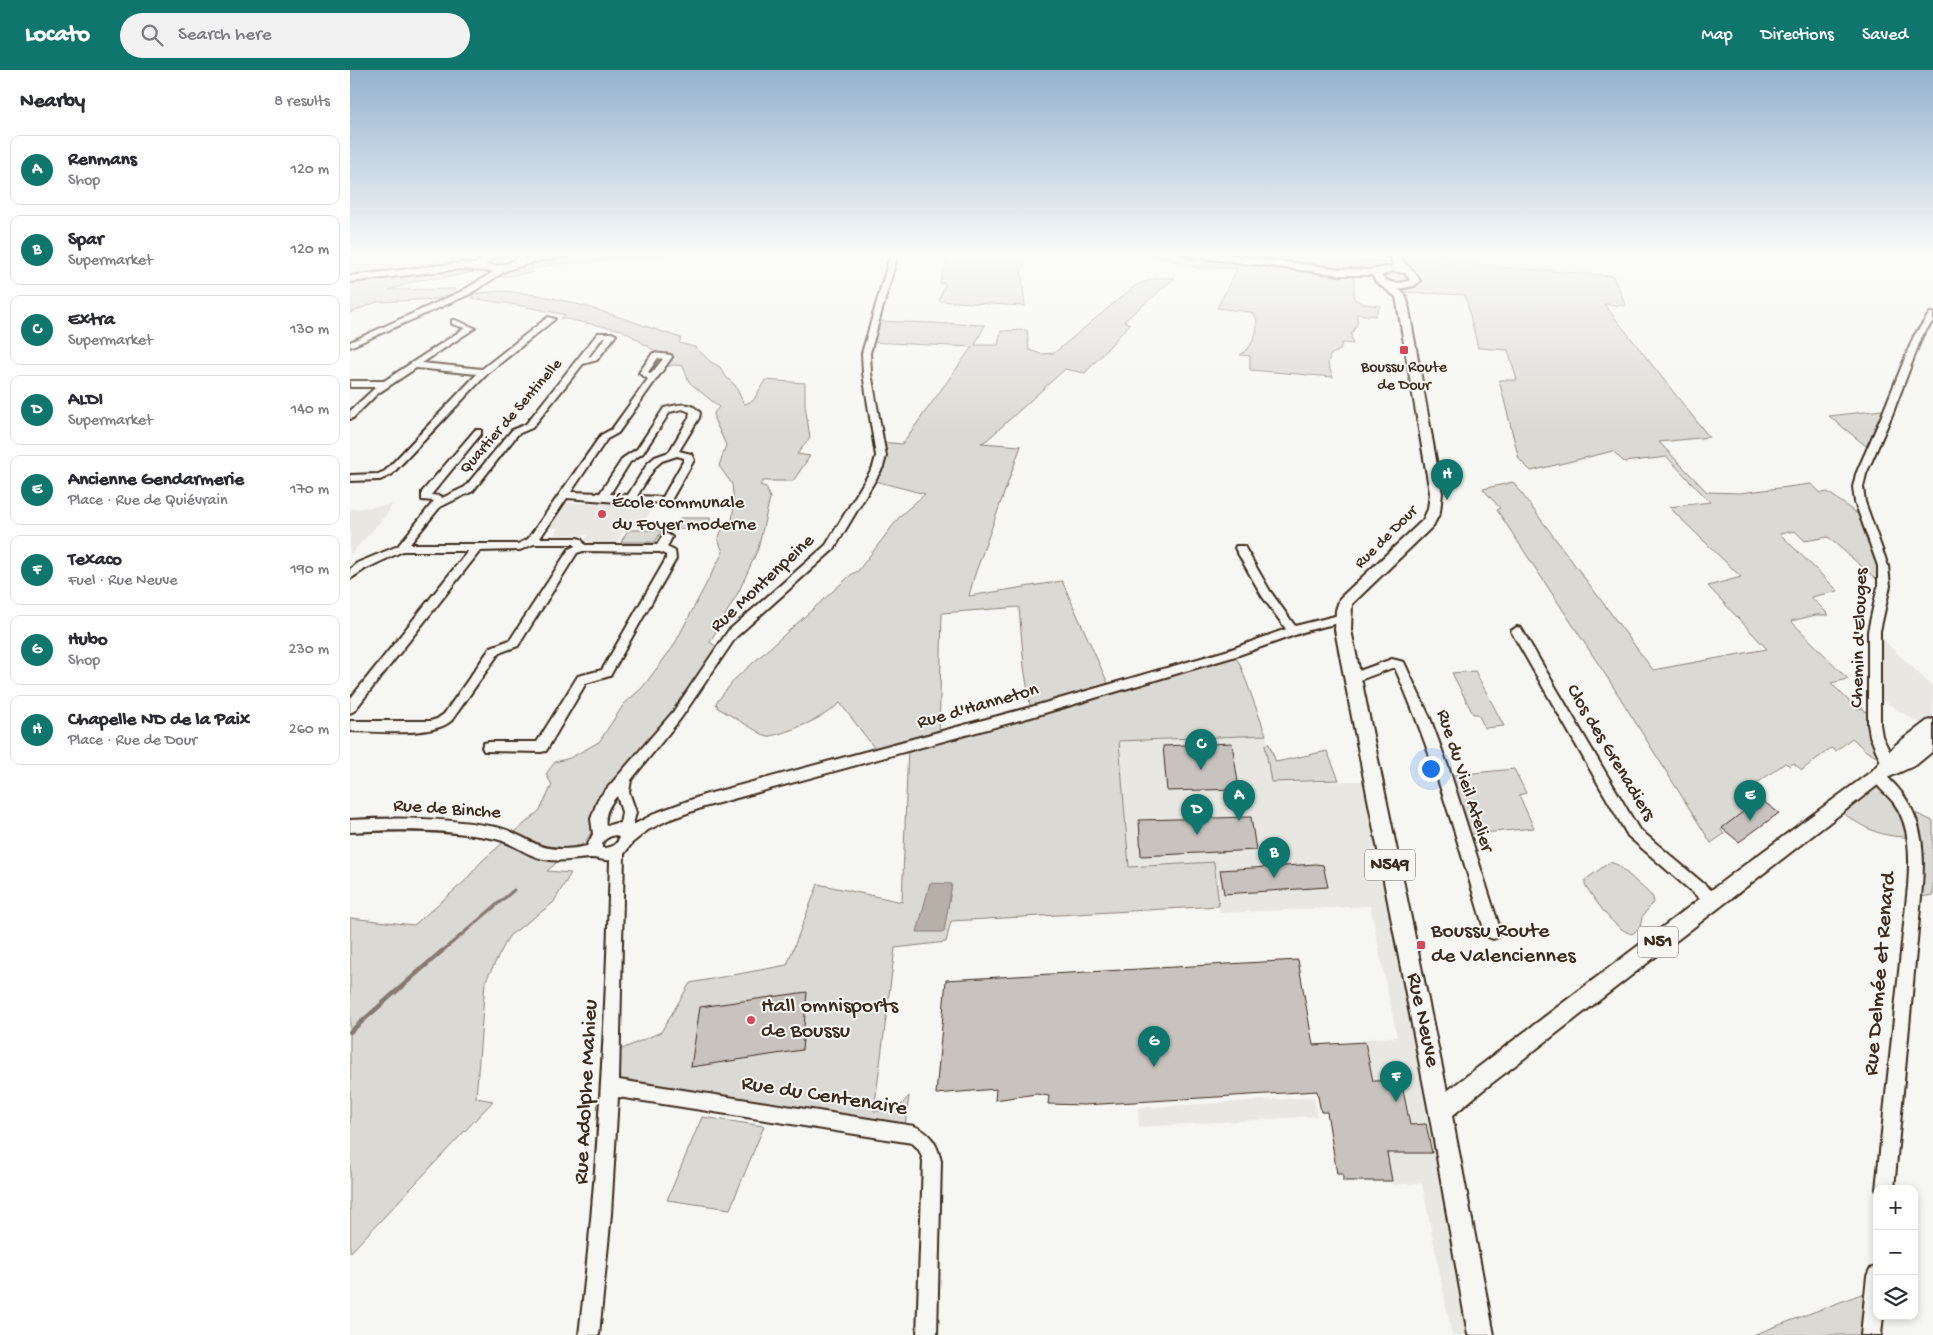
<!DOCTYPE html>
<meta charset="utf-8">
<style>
:root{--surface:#fff;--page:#f2f2f3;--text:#2b2b33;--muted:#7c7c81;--line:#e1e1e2;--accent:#0f766e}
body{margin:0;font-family:"Gochi Hand",sans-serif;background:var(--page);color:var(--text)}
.controls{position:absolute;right:15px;bottom:15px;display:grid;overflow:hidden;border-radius:10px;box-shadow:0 2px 8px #0003}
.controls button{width:45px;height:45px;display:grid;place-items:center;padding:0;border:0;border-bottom:1px solid var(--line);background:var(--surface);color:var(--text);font:25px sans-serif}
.you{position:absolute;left:1080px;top:698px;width:18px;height:18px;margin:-12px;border:4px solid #fff;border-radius:50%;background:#1a73e8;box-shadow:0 0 0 8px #1a73e833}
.badge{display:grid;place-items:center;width:32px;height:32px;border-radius:50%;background:var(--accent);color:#fff;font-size:16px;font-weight:700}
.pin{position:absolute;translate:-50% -41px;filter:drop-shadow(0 1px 2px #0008)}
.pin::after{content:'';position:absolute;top:26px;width:18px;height:15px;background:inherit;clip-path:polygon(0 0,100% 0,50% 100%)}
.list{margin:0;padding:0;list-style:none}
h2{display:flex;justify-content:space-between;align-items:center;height:65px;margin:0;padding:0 20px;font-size:21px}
h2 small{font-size:16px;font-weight:400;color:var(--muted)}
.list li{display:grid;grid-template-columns:32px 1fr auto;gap:15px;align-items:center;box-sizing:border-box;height:70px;margin:0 10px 10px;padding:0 10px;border:1px solid var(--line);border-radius:10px}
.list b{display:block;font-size:19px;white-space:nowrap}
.list p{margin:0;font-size:16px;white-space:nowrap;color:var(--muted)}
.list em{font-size:16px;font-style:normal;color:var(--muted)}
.icon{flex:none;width:28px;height:28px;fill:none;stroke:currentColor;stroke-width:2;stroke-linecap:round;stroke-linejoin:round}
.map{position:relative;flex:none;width:1583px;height:1265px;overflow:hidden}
header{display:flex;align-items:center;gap:30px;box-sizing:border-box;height:70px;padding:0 25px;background:var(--accent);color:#fff}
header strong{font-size:24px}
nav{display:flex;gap:28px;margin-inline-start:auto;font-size:18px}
.search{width:350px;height:45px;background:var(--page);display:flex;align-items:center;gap:12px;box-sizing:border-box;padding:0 18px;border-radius:28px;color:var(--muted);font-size:19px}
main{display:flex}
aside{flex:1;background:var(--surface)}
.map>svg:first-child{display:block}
</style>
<header>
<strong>Locato</strong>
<div class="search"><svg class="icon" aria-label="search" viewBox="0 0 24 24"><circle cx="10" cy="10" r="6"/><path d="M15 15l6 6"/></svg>Search here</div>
<nav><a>Map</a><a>Directions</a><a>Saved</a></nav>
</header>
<main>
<aside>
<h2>Nearby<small>8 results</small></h2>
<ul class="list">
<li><span class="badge">A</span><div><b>Renmans</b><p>Shop</p></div><em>120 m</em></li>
<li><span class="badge">B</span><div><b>Spar</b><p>Supermarket</p></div><em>120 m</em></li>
<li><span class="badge">C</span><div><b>Extra</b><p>Supermarket</p></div><em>130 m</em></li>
<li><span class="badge">D</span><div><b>ALDI</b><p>Supermarket</p></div><em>140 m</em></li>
<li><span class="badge">E</span><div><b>Ancienne Gendarmerie</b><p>Place · Rue de Quiévrain</p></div><em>170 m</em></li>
<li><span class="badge">F</span><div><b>Texaco</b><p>Fuel · Rue Neuve</p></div><em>190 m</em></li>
<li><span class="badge">G</span><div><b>Hubo</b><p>Shop</p></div><em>230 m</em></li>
<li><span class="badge">H</span><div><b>Chapelle ND de la Paix</b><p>Place · Rue de Dour</p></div><em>260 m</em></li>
</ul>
</aside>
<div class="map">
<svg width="1583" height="1265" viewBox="0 0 1583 1265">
<rect width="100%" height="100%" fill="#f6f6f2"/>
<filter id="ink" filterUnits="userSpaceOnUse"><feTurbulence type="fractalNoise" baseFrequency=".02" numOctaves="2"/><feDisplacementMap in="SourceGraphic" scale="10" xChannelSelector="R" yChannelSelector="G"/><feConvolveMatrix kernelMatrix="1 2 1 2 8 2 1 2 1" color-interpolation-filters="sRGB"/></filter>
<g filter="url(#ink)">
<g fill="#e8e7e2">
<polygon points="0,183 136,183 112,193 0,205"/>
<polygon points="215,433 305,433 292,456 277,456 266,474 242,474 234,471 238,465 204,465 208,458 197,458"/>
<polygon points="42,435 36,445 0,485 0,439"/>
<polygon points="1524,561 1583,617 1583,656 1579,659 1524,625"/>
<polygon points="916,665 919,674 916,675 921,712 1023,711 1131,1265 1102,1265 1072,1113 1042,1115 1026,1042 1016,969 1047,967 1020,836 870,843 863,792 779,797 769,670"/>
<polygon points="964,1027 967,1046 789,1057 788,1038"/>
</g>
<g fill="#dad9d3" stroke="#8a8278" fill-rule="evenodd">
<polygon points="163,183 331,183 202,195 182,199 180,203 149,207 149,202 181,187"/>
<polygon points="598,183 671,183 675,192 671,198 675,236 589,231 595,214 590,213"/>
<path d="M 796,183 L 976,183 L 976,185 L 1009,188 L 1010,191 L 1036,192 L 1033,196 L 1016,201 L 910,194 L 1004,207 L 1004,229 L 1014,234 L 1030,236 L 1025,246 L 1006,244 L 1008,252 L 1001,265 L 1003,274 L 992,273 L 990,280 L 980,285 L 978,294 L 983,307 L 900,300 L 900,286 L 890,285 C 902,278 911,259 905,245 L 900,242 L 867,238 L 887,199 L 847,198 Z"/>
<polygon points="1046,188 1263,206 1276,236 1254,234 1359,367 1309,372 1357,422 1390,423 1461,414 1471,423 1478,422 1506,443 1514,444 1534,516 1478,467 1455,471 1445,461 1430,464 1488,521 1461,527 1479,545 1466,545 1441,551 1498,609 1481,613 1507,639 1513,638 1524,654 1538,694 1516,681 1502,668 1486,681 1481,678 1452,700 1443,693 1440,696 1435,693 1395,722 1403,729 1399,732 1403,735 1371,760 1374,764 1361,773 1257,607 1147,440 1150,438 1133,419 1163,412 1303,600 1417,579 1358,516 1391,507 1319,437 1360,432 1317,387 1274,392 1263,381 1181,401 1169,389 1149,310 1167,310 1158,280 1128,278 1115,225 1052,222 1055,217 1064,212"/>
<polygon points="112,193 108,200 119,199 124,202 98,207 68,210 39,220 105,219 104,224 86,229 27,232 0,243 0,205"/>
<path d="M 1046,201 L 1057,205 L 1058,210 C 1050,214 1039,214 1033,206 L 1038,202 Z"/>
<path d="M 807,208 L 825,208 L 774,251 L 780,254 L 735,303 L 715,299 L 637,370 L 631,373 L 671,376 L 624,507 L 619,526 L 712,511 L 760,618 L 882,583 L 890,594 L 916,665 L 769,671 L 779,797 L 864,792 L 869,836 L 601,851 L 596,872 L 545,878 L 524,1041 L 546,1041 L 559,1026 L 554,1064 L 260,1017 L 263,983 L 311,962 L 340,913 L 437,895 L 468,814 L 552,832 L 558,677 L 529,684 L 490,633 C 471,650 442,661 417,667 L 368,638 L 366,633 L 385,609 L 502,504 L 508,501 L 551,445 L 575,424 L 521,410 L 530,372 L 552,374 L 622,277 L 519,272 L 525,251 L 635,255 L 625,275 L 648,275 L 651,261 L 677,260 L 679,280 L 691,284 L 704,283 L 786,215 ZM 669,537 L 674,597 L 681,641 L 589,668 L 592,543 Z"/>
<path d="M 149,221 C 213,224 270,248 331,268 L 329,273 L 345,277 L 361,292 L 370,297 L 377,308 L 385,315 L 394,334 L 403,331 L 415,310 L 455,313 L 455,335 L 460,368 L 447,384 L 460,386 L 443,411 L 413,411 L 410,415 L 416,417 L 420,428 L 408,479 L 389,521 L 360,572 L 371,580 L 274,709 L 238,768 L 229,777 L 203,785 L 214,786 L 197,801 L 221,803 L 203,833 L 159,866 L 135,912 L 126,1028 L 143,1031 L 0,1183 L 0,848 L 64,855 L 114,812 L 131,792 L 190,740 L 202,715 L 196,704 L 205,692 L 220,688 L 249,672 L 274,634 L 292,618 L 323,577 L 373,482 L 368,469 L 373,457 L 382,450 L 384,434 L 382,414 L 369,396 L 376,375 L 364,349 L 364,343 L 369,337 L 339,312 L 333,296 L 324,295 L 309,298 L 317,288 L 306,285 L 307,282 L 272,260 L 211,248 L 216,245 L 167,235 L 121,228 L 123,224 Z"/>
<polygon points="1532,340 1537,345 1521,380 1479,346"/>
<polygon points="330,448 361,448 356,458 324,459"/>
<polygon points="278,460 312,460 305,472 271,472"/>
<polygon points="1125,601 1154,656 1135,658 1128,644 1123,644 1102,603"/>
<polygon points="919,674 926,692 977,681 989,710 921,712 915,675"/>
<polygon points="1164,699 1176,723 1169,725 1184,758 1112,765 1094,706"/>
<path d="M 1528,706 L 1556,739 L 1583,751 L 1583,825 L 1564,828 L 1564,767 C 1530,768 1513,758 1486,738 Z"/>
<path d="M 1260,792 L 1268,795 L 1302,826 L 1304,831 L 1292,847 L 1290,858 L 1282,864 C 1263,859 1246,831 1235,815 L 1235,810 Z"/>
<polygon points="352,1047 414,1056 380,1139 317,1130"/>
<polygon points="1514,1223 1525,1230 1521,1265 1403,1265"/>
</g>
<polygon fill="#b6b0a9" stroke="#857a71" points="580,813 602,814 594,862 567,862"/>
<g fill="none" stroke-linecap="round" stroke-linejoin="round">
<polyline stroke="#857a71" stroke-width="3" points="90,883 164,820"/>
<polyline stroke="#857a71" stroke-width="4.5" points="0,962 92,881"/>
</g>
<g fill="#c8c3be" stroke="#3b2a1e">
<polygon points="882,673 889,719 817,721 813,676"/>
<polygon points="1399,724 1417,734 1429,743 1389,772 1372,758 1402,735"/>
<polygon points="901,747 906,780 791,786 789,750"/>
<polygon points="966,794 973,795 978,817 874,824 870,800"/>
<polygon points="948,890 963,975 1015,972 1023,1011 1051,1010 1060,1055 1076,1054 1082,1083 1037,1083 1042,1111 993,1111 993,1104 987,1104 977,1042 971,1042 967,1021 734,1035 698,1034 699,1026 686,1024 645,1030 646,1019 586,1024 596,910"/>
<polygon points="457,922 452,980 341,997 350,937"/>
</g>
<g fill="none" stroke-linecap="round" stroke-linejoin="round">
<g stroke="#3b2a1e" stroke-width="4">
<g id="minor">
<path d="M 541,183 L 548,183 L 520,283 L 521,303 L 536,386 L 533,397 L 484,479 L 386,567 L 331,648 L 281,710 L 279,722 L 286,742 L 283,755 L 308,742 L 354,725 L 681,637 L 879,580 L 936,559 L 912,526 L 885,478 L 886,476 L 894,476 L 920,521 L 945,556 L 993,544 L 999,548 L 997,551 L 959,560 L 886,586 L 681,647 L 354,737 L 318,750 L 298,760 L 282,773 L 274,784 L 269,1010 L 564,1056 C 581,1063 587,1074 591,1091 L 587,1265 L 567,1265 L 573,1091 C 571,1083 569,1078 562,1073 L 268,1027 L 261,1144 L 249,1265 L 229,1265 C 248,1107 256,949 260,790 C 253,791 247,788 241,788 C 221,789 204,794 184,786 C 171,781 160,772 146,769 C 98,759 49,759 0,762 L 0,750 C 49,747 98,748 146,757 C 163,760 175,770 191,776 C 206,781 222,779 237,776 L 243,764 L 241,749 L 248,729 L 323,642 L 378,561 L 476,475 L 523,397 L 526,386 L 513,303 L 512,283 ZM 267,726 L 272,742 L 270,754 L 266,753 L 256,756 C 254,744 259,735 267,726 ZM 266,765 L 269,768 C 267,776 260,778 252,778 C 251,770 259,766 266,765 Z"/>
<polygon points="153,196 160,198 118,225 0,277 0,272 112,221"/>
<polygon points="1580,243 1583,243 1583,251 1572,266 1542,345 1516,404 1513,417 1515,432 1538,496 1540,516 1530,561 1530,654 1532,666 1548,699 1546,703 1541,704 1536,703 1534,699 1520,666 1518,654 1518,561 1528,516 1528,496 1505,432 1503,417 1506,404 1532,345 1564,266"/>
<polygon points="198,247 205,249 137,304 41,405 30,410 0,411 0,405 28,404 35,401 127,304 66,298 27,324 3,348 0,349 0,341 26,317 0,317 0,311 34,311 115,258 102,254 102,250 105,250 125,258 72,293 132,299"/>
<path d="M 248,263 L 262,263 L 266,265 L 247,290 L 233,294 L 182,358 L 168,364 L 123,421 L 90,437 L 60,474 L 168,474 L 178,469 L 251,365 L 262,359 L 298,309 L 289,303 L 303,283 L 321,285 L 322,287 L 268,363 L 257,369 L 221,422 L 250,423 L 273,388 L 287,379 L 314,338 C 327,335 341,330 350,343 L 349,348 L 329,381 L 341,384 L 344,390 L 320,432 L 280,433 L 217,428 L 190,468 L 227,468 L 231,469 L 235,475 L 307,475 L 313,465 L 317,464 L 322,467 L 317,477 L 325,481 L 326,489 L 260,606 L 236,613 L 196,681 L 191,682 L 134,681 L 132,677 L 134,673 L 139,672 L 187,672 L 228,606 L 252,600 L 316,489 L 316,485 L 310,482 L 233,481 L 227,483 L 168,576 L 149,583 L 102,650 C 83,668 27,661 0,661 L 0,651 L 80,651 L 87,649 L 94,644 L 141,577 L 160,570 L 219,479 L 225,476 L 224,474 L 184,474 L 170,480 L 130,481 L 4,641 L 0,643 L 0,629 L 118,481 L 53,481 L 15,499 L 0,509 L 0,499 L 7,493 L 48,476 L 84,431 L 72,430 L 72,422 L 125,360 L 131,360 L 131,364 L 81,425 L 91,426 L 92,428 L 115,417 L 162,360 L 176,354 ZM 253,267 L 256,267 L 241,286 L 238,287 ZM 308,288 L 313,289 L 301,304 L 298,302 ZM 332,339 L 340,342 L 339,348 L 319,382 L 305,387 L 298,393 L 278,425 L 260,424 L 280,392 L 293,383 L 320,342 ZM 327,386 L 334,388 L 334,390 L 313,427 L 287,426 L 305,397 L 312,391 Z"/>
<polygon points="1167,557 1171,558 1288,758 1367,825 1369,830 1367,835 1362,837 1357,835 1278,766 1161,561"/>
<path d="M 1042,589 L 1054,592 L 1080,648 L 1100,702 L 1151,862 L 1148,867 L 1143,869 L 1138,867 L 1135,862 C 1108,773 1083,683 1045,598 L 1042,598 L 1002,613 L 998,611 L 996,608 L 998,605 Z"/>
<path d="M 1528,701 C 1535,703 1540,710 1546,716 C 1572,745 1575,778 1572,816 L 1544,1119 L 1527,1119 L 1527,1121 L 1526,1119 L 1558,816 C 1560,788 1561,757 1544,733 C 1537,724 1526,716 1521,706 L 1523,702 Z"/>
<polygon points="1527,1196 1527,1246 1533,1246 1531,1265 1511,1265 1517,1206 1520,1199"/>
</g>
</g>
<g stroke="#3b2a1e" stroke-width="4">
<g id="major">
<path d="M 142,183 L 160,183 L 142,189 L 135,195 C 147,196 156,196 166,189 L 165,186 L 169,183 L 173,184 L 175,188 L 199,183 L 225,183 L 221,186 L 187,191 L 150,202 L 109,199 L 0,212 L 0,206 L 109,193 L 125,194 L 136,185 Z"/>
<path d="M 833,183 L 863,183 L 991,199 L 1017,200 L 1044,196 L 1039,183 L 1048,183 C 1053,195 1065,199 1070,211 L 1064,216 L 1049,219 L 1056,226 L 1058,234 L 1092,423 L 1090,442 L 1083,456 L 1002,534 L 1001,560 L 1097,1021 L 1385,802 L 1522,701 L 1544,676 L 1577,651 L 1583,649 L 1583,681 L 1566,695 L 1537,708 L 1133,1020 L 1102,1046 L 1144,1265 L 1118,1265 L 1079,1042 L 985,560 L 986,540 L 990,528 L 1073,450 L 1078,439 L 1080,423 L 1046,227 L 1026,212 L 1022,205 L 991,205 L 837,186 ZM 1042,201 L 1055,203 L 1060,210 C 1049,215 1039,214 1031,206 Z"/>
</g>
</g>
<use href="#minor" fill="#f6f6f2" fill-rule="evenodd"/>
<use href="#major" fill="#f6f6f2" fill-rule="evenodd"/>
</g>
</g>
<linearGradient id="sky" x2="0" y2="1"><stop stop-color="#94b2cf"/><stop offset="0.51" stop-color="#fbfbf9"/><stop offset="1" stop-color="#fbfbf9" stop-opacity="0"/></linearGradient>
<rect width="1583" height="361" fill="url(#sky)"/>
<g fill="#d1495b" stroke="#f6f6f2" stroke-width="2">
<rect x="1049" y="275" width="10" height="10" rx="2.5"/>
<circle cx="252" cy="444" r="5"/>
<rect x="1066" y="870" width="10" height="10" rx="2.5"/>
<circle cx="401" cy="950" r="5"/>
</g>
<g text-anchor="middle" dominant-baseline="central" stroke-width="4" stroke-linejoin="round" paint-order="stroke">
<g font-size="16" fill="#3b2a1e" stroke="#f6f6f2">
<text x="1054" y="298">Boussu Route<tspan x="1054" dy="18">de Dour</tspan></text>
</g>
<g font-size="16" fill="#3b2a1e" stroke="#f6f6f2">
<text transform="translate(162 347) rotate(-49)">Quartier de Sentinelle</text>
<text transform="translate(1037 468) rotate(-45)">Rue de Dour</text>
</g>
<g fill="#f6f6f2" stroke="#73675e" stroke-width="1">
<rect x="1015" y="779.5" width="50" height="31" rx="4"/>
<rect x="1288" y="856.5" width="40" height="31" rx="4"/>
</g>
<g font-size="18" font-weight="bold" fill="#3b2a1e">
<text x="1040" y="795">N549</text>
<text x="1308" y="872">N51</text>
</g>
<g font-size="19" fill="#3b2a1e" stroke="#f6f6f2" text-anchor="start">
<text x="262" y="433">École communale<tspan x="262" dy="22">du Foyer moderne</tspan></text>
</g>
<g font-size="19" fill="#3b2a1e" stroke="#f6f6f2">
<text transform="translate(413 514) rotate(-43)">Rue Montenpeine</text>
<text transform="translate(1510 568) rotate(-88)">Chemin d'Elouges</text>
<text transform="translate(628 637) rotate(-16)">Rue d'Hanneton</text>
<text transform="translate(1260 683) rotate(59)">Clos des Grenadiers</text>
<text transform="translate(1114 711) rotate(72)">Rue du Vieil Atelier</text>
<text transform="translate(97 740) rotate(4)">Rue de Binche</text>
</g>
<g font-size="22" fill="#3b2a1e" stroke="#f6f6f2" text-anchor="start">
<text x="1081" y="862">Boussu Route<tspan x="1081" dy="25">de Valenciennes</tspan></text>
<text x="411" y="937">Hall omnisports<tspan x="411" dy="25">de Boussu</tspan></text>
</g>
<g font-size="22" fill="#3b2a1e" stroke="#f6f6f2">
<text transform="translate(1531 904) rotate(-85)">Rue Delmée et Renard</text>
<text transform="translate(1072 950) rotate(78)">Rue Neuve</text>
<text transform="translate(237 1022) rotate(-87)">Rue Adolphe Mahieu</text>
<text transform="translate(474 1027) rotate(9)">Rue du Centenaire</text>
</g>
</g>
</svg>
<div class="controls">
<button>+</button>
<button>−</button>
<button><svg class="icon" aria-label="layers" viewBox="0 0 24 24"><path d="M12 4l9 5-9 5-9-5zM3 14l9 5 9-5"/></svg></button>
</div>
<div class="you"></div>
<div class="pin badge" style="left:889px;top:751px">A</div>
<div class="pin badge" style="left:924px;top:808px">B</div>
<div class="pin badge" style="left:851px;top:700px">C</div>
<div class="pin badge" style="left:847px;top:765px">D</div>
<div class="pin badge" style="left:1400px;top:751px">E</div>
<div class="pin badge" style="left:1046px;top:1032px">F</div>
<div class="pin badge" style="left:804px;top:997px">G</div>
<div class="pin badge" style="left:1097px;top:430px">H</div>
</div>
</main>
